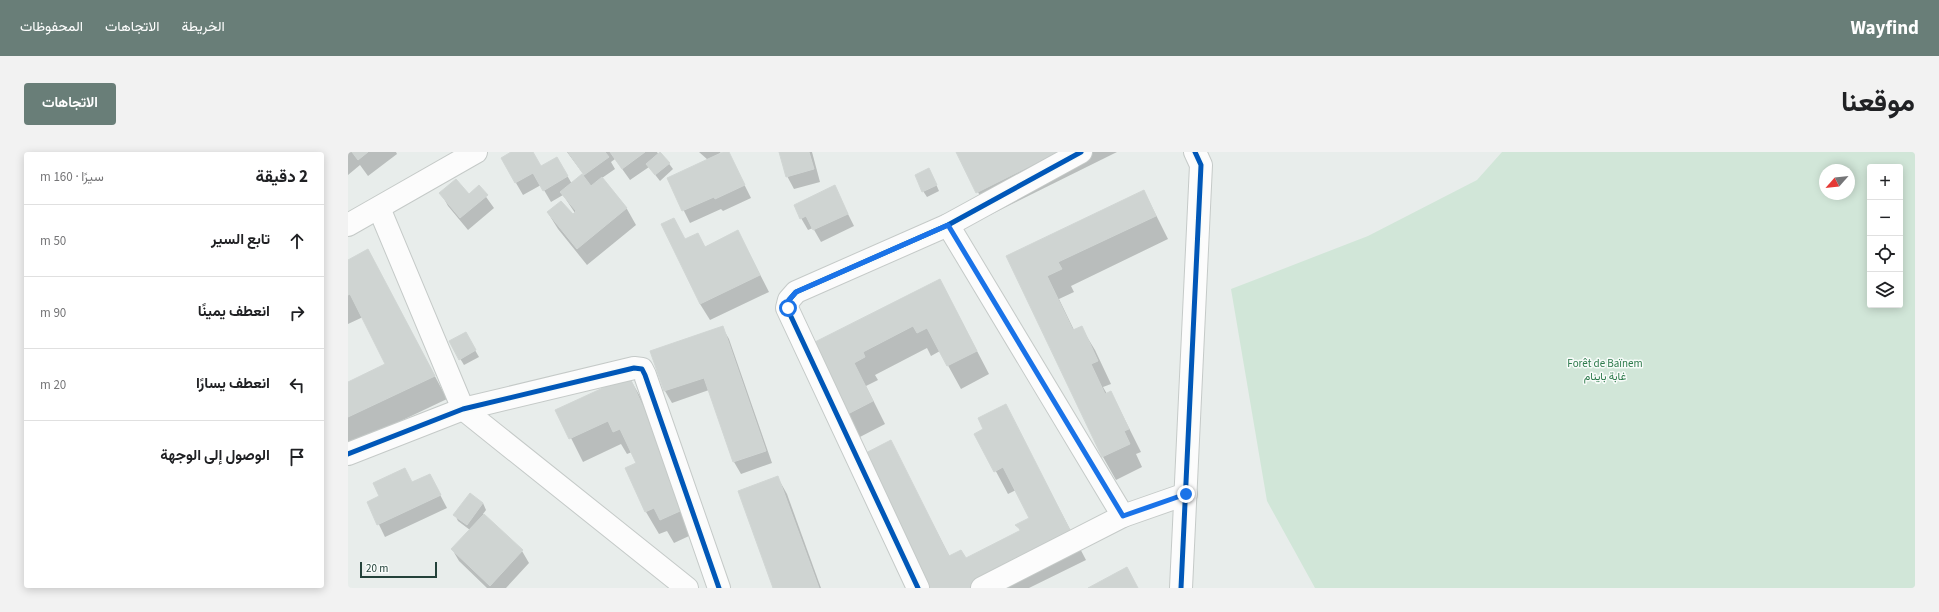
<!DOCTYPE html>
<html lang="ar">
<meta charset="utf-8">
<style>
:root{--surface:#fff;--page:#f2f2f2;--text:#202124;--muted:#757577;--line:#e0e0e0;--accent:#697e78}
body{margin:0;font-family:"Source Sans 3",Vazirmatn,sans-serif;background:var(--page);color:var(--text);direction:rtl}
.controls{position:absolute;right:12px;top:12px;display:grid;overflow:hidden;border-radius:4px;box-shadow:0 2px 10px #0003}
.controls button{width:36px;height:36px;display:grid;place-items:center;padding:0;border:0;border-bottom:1px solid var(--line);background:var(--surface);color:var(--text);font:20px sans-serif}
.compass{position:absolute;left:1471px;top:12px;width:36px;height:36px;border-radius:50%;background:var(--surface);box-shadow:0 2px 10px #0003;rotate:243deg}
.scale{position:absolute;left:12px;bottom:10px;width:77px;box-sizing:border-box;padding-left:4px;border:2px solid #24423a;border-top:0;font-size:11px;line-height:14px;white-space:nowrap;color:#24423a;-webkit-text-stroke:3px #f7fbf9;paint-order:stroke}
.stop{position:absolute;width:12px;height:12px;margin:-9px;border:3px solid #1a73e8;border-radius:50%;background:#fff}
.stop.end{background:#1a73e8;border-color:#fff;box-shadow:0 1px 4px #0008}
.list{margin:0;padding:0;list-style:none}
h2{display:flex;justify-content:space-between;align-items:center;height:52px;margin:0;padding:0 16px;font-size:17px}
h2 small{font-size:13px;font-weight:400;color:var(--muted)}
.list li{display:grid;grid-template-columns:26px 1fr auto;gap:12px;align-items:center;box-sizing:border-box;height:72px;padding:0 16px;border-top:1px solid var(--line)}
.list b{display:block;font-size:15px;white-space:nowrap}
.list em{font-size:13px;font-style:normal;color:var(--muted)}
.icon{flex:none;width:22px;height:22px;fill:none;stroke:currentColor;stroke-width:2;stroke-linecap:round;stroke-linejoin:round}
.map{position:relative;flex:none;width:1567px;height:436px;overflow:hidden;direction:ltr;border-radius:4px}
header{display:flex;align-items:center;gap:24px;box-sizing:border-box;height:56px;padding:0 20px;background:var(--accent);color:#fff}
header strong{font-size:19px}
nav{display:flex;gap:22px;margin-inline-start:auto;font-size:14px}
.intro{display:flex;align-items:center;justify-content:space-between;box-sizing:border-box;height:96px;padding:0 24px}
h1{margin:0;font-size:28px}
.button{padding:10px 18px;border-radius:4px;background:var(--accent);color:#fff;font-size:14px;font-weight:700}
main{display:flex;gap:24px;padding:0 24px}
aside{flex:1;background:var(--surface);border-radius:4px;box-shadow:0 2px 10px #0003}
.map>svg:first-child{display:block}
</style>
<header>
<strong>Wayfind</strong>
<nav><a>الخريطة</a><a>الاتجاهات</a><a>المحفوظات</a></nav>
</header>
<div class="intro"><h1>موقعنا</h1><a class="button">الاتجاهات</a></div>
<main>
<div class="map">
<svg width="1567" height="436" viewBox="0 0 1567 436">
<rect width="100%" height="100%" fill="#e8edeb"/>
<path fill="#d1e6d8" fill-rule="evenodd" d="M 1154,0 L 1567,0 L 1567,436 L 967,436 L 919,349 L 883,137 L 1020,84 L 1129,28 ZM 1522,15 L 1552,15 L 1552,153 L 1522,153 ZM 1477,18 L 1501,18 L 1501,42 L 1477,42 Z"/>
<g fill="#0003">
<polygon points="0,0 48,0 49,2 20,24 12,13 0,23"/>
<polygon points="165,0 184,0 193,16 209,6 224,32 236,23 219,0 309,0 311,3 313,1 325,17 312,29 301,15 282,28 267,7 263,10 267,17 254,26 279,57 288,73 239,113 210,77 200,61 224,63 227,61 215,43 203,50 193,33 175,43 154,7"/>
<polygon points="351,0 373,0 369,4 380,0 403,46 375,59 373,57 342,71 320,27 360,8"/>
<polygon points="432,0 464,0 472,30 446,37 439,24"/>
<polygon points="609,0 769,0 642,63"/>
<polygon points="584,23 591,39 579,45 575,39"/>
<polygon points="486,34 506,74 473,90 465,76 460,78 453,66"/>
<polygon points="131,35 146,56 120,78 100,54 93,41 121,44"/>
<polygon points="796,39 820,87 723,134 726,140 711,147 726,178 733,175 747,198 763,232 755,235 759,242 763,240 793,300 788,302 794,315 768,328 755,305 660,104"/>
<polygon points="326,67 337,88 350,82 357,95 390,79 421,140 362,168 352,152"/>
<polygon points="20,98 99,247 0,294 0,231 38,212 15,165 0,172 0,109"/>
<polygon points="592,128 641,222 613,237 592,199 583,204 579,196 527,223 530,228 518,234 537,272 510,286 462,194"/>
<polygon points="374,175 381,187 424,311 393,322 386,310 361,238 324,251 317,239 304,199"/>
<polygon points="117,181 131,205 116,213 102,190"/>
<polygon points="281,225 294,248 354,378 326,391 319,379 311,382 298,360 279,317 289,312 284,300 279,302 273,292 235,310 209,258"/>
<polygon points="657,253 738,408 681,436 578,436 542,290 602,405 618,407 673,380 669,373 682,367 668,338 660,342 628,282 637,278"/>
<polygon points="430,326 439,342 473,436 426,436"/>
<polygon points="64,331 88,335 99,356 37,385 20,350"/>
<polygon points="135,351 138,358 135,362 174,399 181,411 158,436 139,436 111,409 104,397 122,378 110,369 107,363"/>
</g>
<g fill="#cfd4d2" stroke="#d1d6d4">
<polygon points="4,0 20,0 10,8"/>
<polygon points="163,0 185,0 193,14 209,5 220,24 195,39 185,21 167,31 153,6"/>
<polygon points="220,0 257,0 261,5 236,23"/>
<polygon points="262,0 297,0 274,17"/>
<polygon points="312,0 322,11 307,23 298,12"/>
<polygon points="375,0 381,0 397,33 367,47 366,45 334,59 319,26"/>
<polygon points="431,0 461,0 466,17 438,25"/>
<polygon points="608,0 710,0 628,41"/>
<polygon points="581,16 589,33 574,40 567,23"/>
<polygon points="234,22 243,34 254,25 279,56 229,97 199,60 213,49 225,62 228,59 212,40"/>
<polygon points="108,27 121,42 131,33 140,43 112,66 91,41"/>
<polygon points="487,33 500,62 465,78 458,64 452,67 446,53"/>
<polygon points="796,38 808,64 710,110 714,117 699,124 725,178 734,174 750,209 743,212 757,242 763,239 781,277 776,279 782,292 754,305 658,104"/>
<polygon points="326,66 337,87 350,81 357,95 390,78 412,123 352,152 313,72"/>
<polygon points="20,97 87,224 0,265 0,230 37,212 2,142 0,143 0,108"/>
<polygon points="592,127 629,199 599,214 579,176 569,181 565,174 515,200 517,205 506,211 525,249 496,264 461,193"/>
<polygon points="375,174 418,299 385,310 356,226 316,239 302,199"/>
<polygon points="118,180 128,198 111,208 101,189"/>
<polygon points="281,224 341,355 312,368 306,356 297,360 277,316 288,311 272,277 265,280 260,269 221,287 207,258"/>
<polygon points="658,252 725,384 624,436 577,436 510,305 543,288 601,404 613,398 618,406 673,378 667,373 681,366 655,315 646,320 626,282 635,277 630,266"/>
<polygon points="57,316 64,330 82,322 93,343 29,373 19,350 31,344 25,331"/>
<polygon points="430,324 471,436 425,436 390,339"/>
<polygon points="122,341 135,351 119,373 105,363"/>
<polygon points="136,362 175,398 142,434 103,397"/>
<polygon points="779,415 790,436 740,436"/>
</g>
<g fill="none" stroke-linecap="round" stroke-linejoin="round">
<g stroke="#c5cac8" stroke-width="24">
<g id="minor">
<polyline points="31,56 115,257 339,436"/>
<polyline points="0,73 128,0"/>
<polyline points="600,73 775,364"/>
<polyline points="0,302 115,257 286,216 294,217 297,223 371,436"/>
<polyline points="570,436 439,156 441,148 448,140 600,73 733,0"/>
<polyline points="634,436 775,364 838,342"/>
<polyline points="833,436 853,13 847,0"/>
</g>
</g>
<use href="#minor" stroke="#fcfcfc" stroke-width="22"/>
<g stroke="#f7fbf9" stroke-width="8">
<g id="cycleway">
<polyline points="0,302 115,257 286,216 294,217 297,223 371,436"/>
<polyline points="570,436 439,156 441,148 448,140 600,73 733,0"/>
<polyline points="833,436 853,13 847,0"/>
</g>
</g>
<use href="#cycleway" stroke="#0057b8" stroke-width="5"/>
</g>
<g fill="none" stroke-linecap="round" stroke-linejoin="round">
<polyline stroke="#1a73e8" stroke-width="5" points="440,156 441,148 448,140 600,73 775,364 838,342"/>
</g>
<g text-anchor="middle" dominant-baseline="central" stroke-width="3" stroke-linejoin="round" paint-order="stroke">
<g font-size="11" fill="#2d7a4b" stroke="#f7fbf9">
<text x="1257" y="211">Forêt de Baïnem<tspan x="1257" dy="13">غابة باينام</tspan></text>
</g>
</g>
</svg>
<div class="controls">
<button>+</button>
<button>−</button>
<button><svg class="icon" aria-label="locate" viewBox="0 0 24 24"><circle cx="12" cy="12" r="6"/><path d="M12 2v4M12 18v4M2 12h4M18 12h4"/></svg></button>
<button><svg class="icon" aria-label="layers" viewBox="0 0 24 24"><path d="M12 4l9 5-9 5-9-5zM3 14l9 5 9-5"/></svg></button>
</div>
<svg class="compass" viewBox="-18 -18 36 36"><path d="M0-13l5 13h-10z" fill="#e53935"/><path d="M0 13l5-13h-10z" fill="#757577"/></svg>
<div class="scale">20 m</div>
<div class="stop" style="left:440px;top:156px"></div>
<div class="stop end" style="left:838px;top:342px"></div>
</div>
<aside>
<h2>2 دقيقة<small>سيرًا · 160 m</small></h2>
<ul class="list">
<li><svg class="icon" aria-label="ahead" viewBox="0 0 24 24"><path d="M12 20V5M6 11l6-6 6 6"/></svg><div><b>تابع السير</b></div><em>50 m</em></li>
<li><svg class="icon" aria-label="right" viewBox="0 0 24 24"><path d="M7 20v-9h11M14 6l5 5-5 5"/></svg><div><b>انعطف يمينًا</b></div><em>90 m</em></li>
<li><svg class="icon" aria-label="left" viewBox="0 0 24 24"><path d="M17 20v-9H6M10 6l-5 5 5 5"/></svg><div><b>انعطف يسارًا</b></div><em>20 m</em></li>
<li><svg class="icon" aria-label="arrive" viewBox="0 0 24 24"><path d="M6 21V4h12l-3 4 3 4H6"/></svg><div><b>الوصول إلى الوجهة</b></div></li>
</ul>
</aside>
</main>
